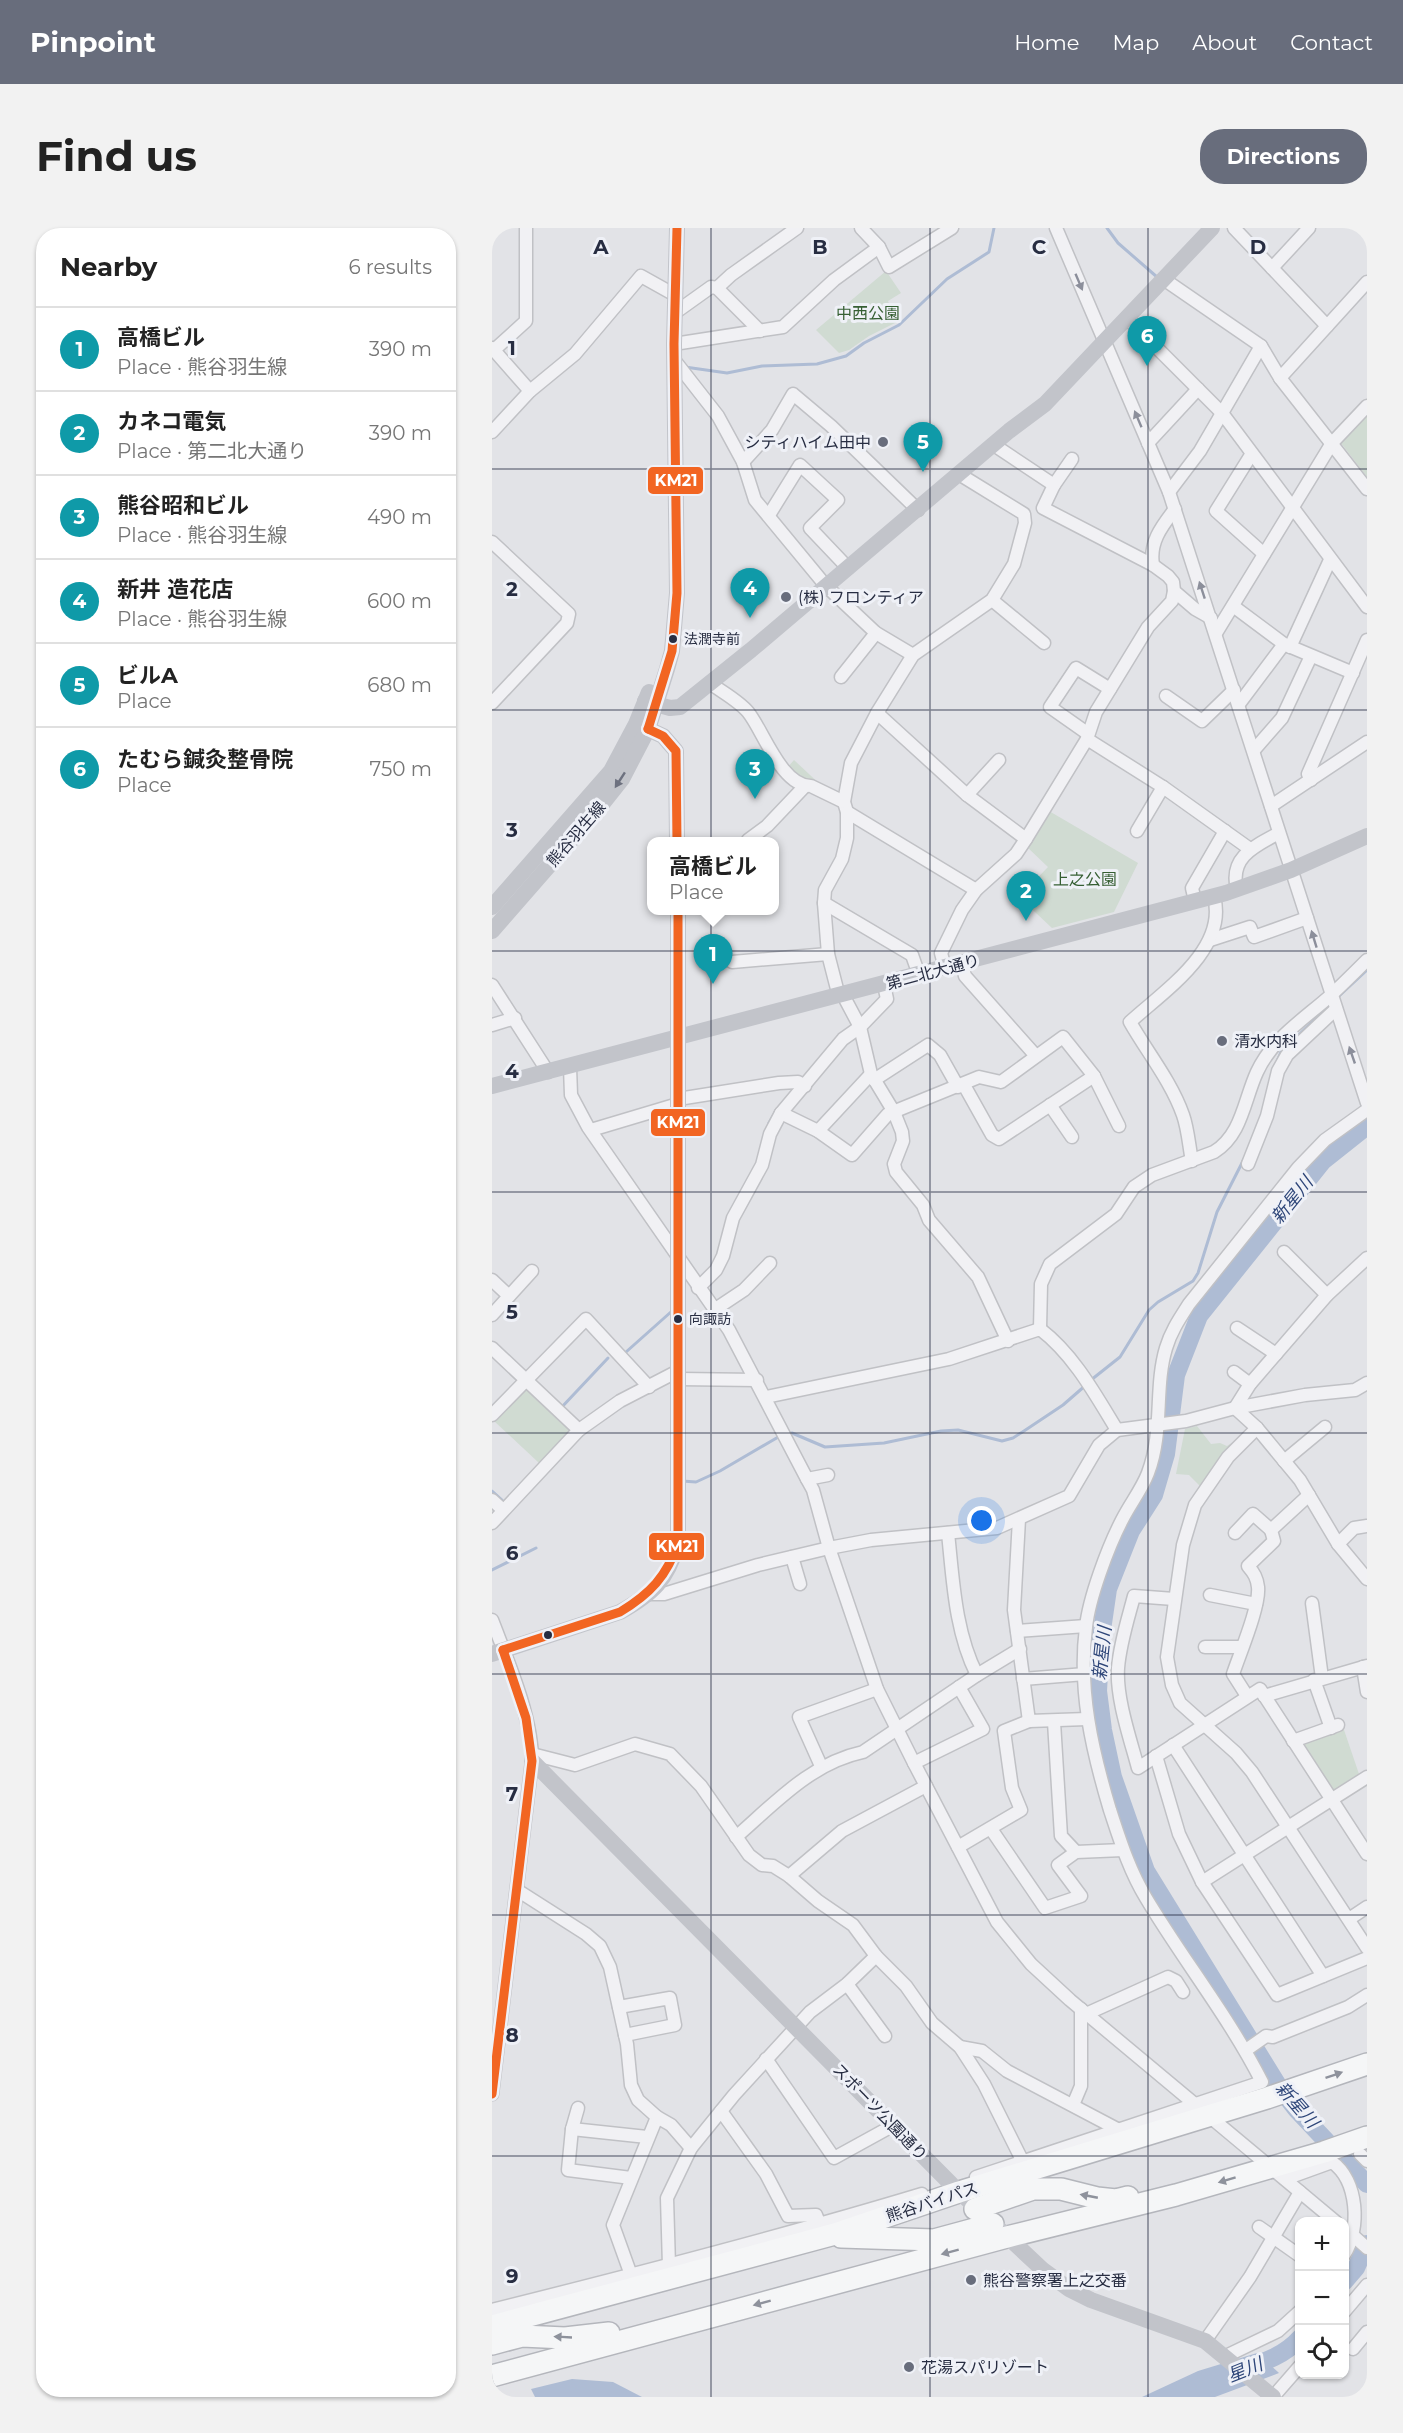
<!DOCTYPE html>
<meta charset="utf-8">
<style>
:root{--surface:#fff;--page:#f2f2f2;--text:#222;--muted:#767676;--line:#e0e0e0;--accent:#686d7c}
body{margin:0;font-family:Montserrat,"Noto Sans JP",sans-serif;background:var(--page);color:var(--text)}
.controls{position:absolute;right:18px;bottom:18px;display:grid;overflow:hidden;border-radius:12px;box-shadow:0 2px 4px #0004}
.controls button{width:54px;height:54px;display:grid;place-items:center;padding:0;border:0;border-bottom:2px solid var(--line);background:var(--surface);color:var(--text);font:30px sans-serif}
.you{position:absolute;left:490px;top:1293px;width:21px;height:21px;margin:-15px;border:4px solid #fff;border-radius:50%;background:#1a73e8;box-shadow:0 0 0 9px #1a73e833}
.badge{display:grid;place-items:center;width:39px;height:39px;border-radius:50%;background:var(--accent);color:#fff;font-size:20px;font-weight:700}
.pin{position:absolute;translate:-50% -50px;filter:drop-shadow(0 2px 3px #0008)}
.pin::after{content:'';position:absolute;top:32px;width:21px;height:18px;background:inherit;clip-path:polygon(0 0,100% 0,50% 100%)}
.popup{position:absolute;left:155px;top:609px;width:132px;height:78px;box-sizing:border-box;display:grid;place-content:center;border-radius:12px;background:var(--surface);filter:drop-shadow(0 2px 4px #0005);font-size:20px;white-space:nowrap;color:var(--muted)}
.popup b{font-size:22px;color:var(--text)}
.popup::after{content:'';position:absolute;left:50%;top:100%;margin-left:-12px;border:12px solid transparent;border-top-color:var(--surface)}
.list{margin:0;padding:0;list-style:none}
h2{display:flex;justify-content:space-between;align-items:center;height:78px;margin:0;padding:0 24px;font-size:26px}
h2 small{font-size:20px;font-weight:400;color:var(--muted)}
.list li{display:grid;grid-template-columns:39px 1fr auto;gap:18px;align-items:center;box-sizing:border-box;height:84px;padding:0 24px;border-top:2px solid var(--line)}
.list b{display:block;font-size:22px;white-space:nowrap}
.list p{margin:0;font-size:20px;white-space:nowrap;color:var(--muted)}
.list em{font-size:20px;font-style:normal;color:var(--muted)}
.icon{flex:none;width:33px;height:33px;fill:none;stroke:currentColor;stroke-width:2;stroke-linecap:round;stroke-linejoin:round}
.map{position:relative;flex:none;width:875px;height:2169px;overflow:hidden;border-radius:24px}
header{display:flex;align-items:center;gap:36px;box-sizing:border-box;height:84px;padding:0 30px;background:var(--accent);color:#fff}
header strong{font-size:28px}
nav{display:flex;gap:33px;margin-inline-start:auto;font-size:21px}
.intro{display:flex;align-items:center;justify-content:space-between;box-sizing:border-box;height:144px;padding:0 36px}
h1{margin:0;font-size:42px}
.button{padding:15px 27px;border-radius:24px;background:var(--accent);color:#fff;font-size:21px;font-weight:700}
main{display:flex;gap:36px;padding:0 36px}
aside{flex:1;background:var(--surface);border-radius:24px;box-shadow:0 2px 4px #0004}
.map>svg:first-child{display:block}
</style>
<header>
<strong>Pinpoint</strong>
<nav><a>Home</a><a>Map</a><a>About</a><a>Contact</a></nav>
</header>
<div class="intro"><h1>Find us</h1><a class="button">Directions</a></div>
<main>
<aside>
<h2>Nearby<small>6 results</small></h2>
<ul class="list">
<li><span class="badge" style="background:#0f9aa8">1</span><div><b>高橋ビル</b><p>Place · 熊谷羽生線</p></div><em>390 m</em></li>
<li><span class="badge" style="background:#0f9aa8">2</span><div><b>カネコ電気</b><p>Place · 第二北大通り</p></div><em>390 m</em></li>
<li><span class="badge" style="background:#0f9aa8">3</span><div><b>熊谷昭和ビル</b><p>Place · 熊谷羽生線</p></div><em>490 m</em></li>
<li><span class="badge" style="background:#0f9aa8">4</span><div><b>新井 造花店</b><p>Place · 熊谷羽生線</p></div><em>600 m</em></li>
<li><span class="badge" style="background:#0f9aa8">5</span><div><b>ビルA</b><p>Place</p></div><em>680 m</em></li>
<li><span class="badge" style="background:#0f9aa8">6</span><div><b>たむら鍼灸整骨院</b><p>Place</p></div><em>750 m</em></li>
</ul>
</aside>
<div class="map">
<svg width="875" height="2169" viewBox="0 0 875 2169">
<rect width="100%" height="100%" fill="#e2e3e7"/>
<g fill="#d0dbd2">
<polygon points="394,43 409,65 396,73 405,94 377,108 357,122 347,125 324,102"/>
<polygon points="875,188 875,249 849,215"/>
<polygon points="302,532 334,562 308,550 295,540"/>
<polygon points="557,583 646,635 622,684 560,700 527,669 556,639 534,618"/>
<polygon points="33,1159 78,1203 47,1235 2,1193"/>
<polygon points="705,1198 719,1216 728,1215 735,1218 741,1214 708,1258 697,1247 684,1246 693,1201"/>
<polygon points="851,1499 867,1546 840,1564 808,1513"/>
</g>
<g fill="#aebcd4">
<polygon points="765,2125 787,2145 723,2169 650,2169 706,2143"/>
<polygon points="80,2151 121,2154 150,2169 43,2169 39,2161"/>
</g>
<g fill="none" stroke-linecap="round" stroke-linejoin="round">
<g stroke="#aebcd4" stroke-width="3">
<polyline points="615,0 626,15 665,49"/>
<polyline points="193,139 235,145 270,138 325,136 354,128 372,115 407,97 455,51 497,24 502,0"/>
<polyline points="846,769 875,742"/>
<polyline points="786,831 789,824 839,776"/>
<polyline points="325,834 344,811"/>
<polyline points="277,895 284,883"/>
<polyline points="134,1124 180,1083"/>
<polyline points="599,1152 628,1129 657,1082 666,1074 701,1053 706,1045 725,984 752,931"/>
<polyline points="68,1181 116,1130"/>
<polyline points="294,1206 300,1205 333,1219 392,1215 449,1203 466,1202 510,1213 521,1210 532,1203 571,1177 594,1157"/>
<polyline points="190,1253 204,1254 228,1243 288,1208"/>
<polyline points="0,1263 10,1272"/>
<polyline points="0,1342 44,1320"/>
</g>
<g stroke="#aebcd4" stroke-width="18">
<polyline points="875,898 831,933 707,1088 684,1147 674,1226 662,1267 639,1303 616,1361 609,1409 606,1463 611,1502 621,1549 654,1643 787,1859 804,1881 875,1956"/>
<polyline points="852,2054 864,2040 875,2016"/>
<path d="M 752,2140 C 773,2134 793,2127 808,2110"/>
</g>
<g stroke="#c0c1c5" stroke-width="15">
<g id="street">
<polyline points="369,0 387,19 397,39 460,0"/>
<polyline points="564,0 677,264 875,875"/>
<polyline points="742,0 835,98"/>
<polyline points="780,40 817,0"/>
<polyline points="673,52 769,118 788,150 875,261"/>
<polyline points="225,60 239,47 305,0"/>
<polyline points="184,84 219,59 225,60 268,103"/>
<polyline points="635,90 730,185 875,379"/>
<polyline points="182,116 291,99 342,52 387,19"/>
<polyline points="0,120 38,163"/>
<polyline points="2,122 34,93 34,0"/>
<polyline points="183,133 226,188 251,234 263,272 334,358 384,405 421,427"/>
<polyline points="788,150 875,54"/>
<polyline points="0,204 38,163 83,126 149,48 183,67"/>
<polyline points="656,215 706,161"/>
<polyline points="502,217 562,257 551,280 661,337 676,348 681,354 682,363 703,381 719,390"/>
<polyline points="759,227 724,283 772,326"/>
<polyline points="251,234 280,202 301,166 339,198 426,282"/>
<polyline points="467,246 532,286 533,295 522,336 500,372 421,427 385,485 359,535 352,574 355,584 355,610 350,631 333,662 332,675 336,726 345,761 351,767 368,799 379,846 402,884 410,904 411,913 402,936 404,944 431,977 437,992 486,1049 516,1113"/>
<polyline points="562,257 580,231"/>
<polyline points="677,264 708,223 769,118"/>
<polyline points="277,287 308,237 346,272 318,300 356,340"/>
<polyline points="0,314 77,386 75,395 0,475"/>
<path d="M 661,337 C 657,314 670,298 683,281"/>
<polyline points="500,372 552,415"/>
<polyline points="741,378 792,416 861,445"/>
<polyline points="724,405 840,215 875,178"/>
<polyline points="798,419 838,332"/>
<polyline points="349,449 384,405"/>
<path d="M 218,455 C 230,464 247,473 256,484 C 271,502 289,558 319,558 L 352,574"/>
<polyline points="674,468 710,493 742,462"/>
<polyline points="747,476 792,416"/>
<polyline points="385,485 475,567 534,611"/>
<polyline points="595,505 558,479 584,440 618,461"/>
<polyline points="595,511 671,559 758,621"/>
<polyline points="762,522 790,490 819,428"/>
<polyline points="819,552 816,546 875,412"/>
<polyline points="475,567 507,532"/>
<polyline points="779,578 875,514"/>
<polyline points="355,584 484,662"/>
<polyline points="645,603 671,559"/>
<polyline points="256,612 275,598 313,558"/>
<path d="M 745,661 C 737,629 763,618 787,605"/>
<polyline points="703,673 700,660 733,603"/>
<polyline points="332,675 420,727 427,747"/>
<polyline points="718,712 758,699 762,709 815,690"/>
<polyline points="240,734 336,726"/>
<polyline points="470,736 473,748 544,828"/>
<polyline points="453,740 449,725 470,682 484,662 524,626 534,611 595,511 604,484 656,399 680,373 682,363"/>
<polyline points="0,757 56,844"/>
<polyline points="0,797 23,790"/>
<polyline points="78,839 79,867 96,899 237,1102 315,1251 321,1262 337,1320 385,1461 422,1535 505,1694 539,1736 578,1772 844,1994"/>
<polyline points="602,848 627,898"/>
<polyline points="382,852 436,817 448,827 466,859"/>
<polyline points="186,871 287,855 306,854 313,858"/>
<polyline points="558,877 580,909"/>
<polyline points="289,885 326,903 360,927 396,886 487,849 509,854 571,809 602,848 507,911 500,907 472,857"/>
<polyline points="99,902 186,876"/>
<polyline points="326,903 379,846"/>
<path d="M 700,933 C 697,918 696,901 691,887 C 679,853 655,824 638,794 C 672,763 736,721 722,669"/>
<polyline points="756,936 775,888 786,843 795,827 844,781"/>
<polyline points="792,1024 835,1067"/>
<polyline points="0,1052 17,1068"/>
<polyline points="206,1060 224,1042 231,1028 241,990 270,937 278,906 289,885 351,811 368,799 395,771 392,757"/>
<polyline points="222,1082 252,1062 278,1035"/>
<polyline points="0,1087 40,1043"/>
<polyline points="745,1100 784,1126"/>
<path d="M 548,1101 L 549,1056 L 558,1036 L 624,986 L 642,959 L 660,947 L 722,924 C 750,907 752,872 765,844 C 780,811 812,791 838,768 C 851,756 863,744 875,732"/>
<polyline points="0,1120 87,1202"/>
<polyline points="742,1144 758,1156"/>
<polyline points="187,1151 265,1152"/>
<path d="M 274,1169 L 457,1131 L 548,1101 C 582,1127 603,1166 625,1202"/>
<polyline points="743,1180 765,1200 808,1252 846,1316 875,1351"/>
<polyline points="743,1180 758,1156 835,1067 875,1030"/>
<polyline points="0,1187 94,1091 157,1159"/>
<polyline points="765,1200 736,1229 703,1277 691,1317 675,1429 680,1457 688,1475 744,1525 760,1544 875,1720"/>
<polyline points="792,1233 833,1199"/>
<polyline points="315,1251 336,1247"/>
<polyline points="0,1272 11,1282"/>
<polyline points="527,1291 522,1382 537,1493 595,1491"/>
<polyline points="0,1295 87,1202 128,1173 186,1143"/>
<path d="M 456,1305 C 461,1352 463,1404 485,1447"/>
<polyline points="743,1305 761,1286 779,1302"/>
<polyline points="846,1316 862,1300 875,1298"/>
<polyline points="300,1329 308,1356"/>
<polyline points="157,1366 172,1366 266,1337 337,1320 379,1312 505,1300 577,1268 607,1217 625,1202 694,1193 743,1180 813,1167 863,1162 875,1155"/>
<polyline points="718,1367 764,1376"/>
<path d="M 682,1371 L 642,1368 C 636,1391 628,1415 626,1440 C 624,1470 638,1510 646,1540 L 768,1461 L 875,1626"/>
<polyline points="820,1375 830,1450"/>
<path d="M 0,1392 C 16,1434 40,1488 40,1533 L 0,1866"/>
<polyline points="525,1403 594,1398"/>
<polyline points="713,1419 750,1419"/>
<polyline points="871,1439 875,1464"/>
<polyline points="531,1451 593,1446"/>
<polyline points="822,1452 839,1500"/>
<path d="M 755,1468 L 741,1446 C 748,1425 768,1378 766,1359 C 765,1350 762,1345 756,1338 L 782,1313 L 779,1302 L 817,1267"/>
<polyline points="772,1468 875,1438"/>
<polyline points="562,1494 569,1608 584,1624"/>
<polyline points="801,1513 846,1497"/>
<polyline points="681,1517 831,1748"/>
<polyline points="40,1526 83,1537 143,1516 178,1526 209,1558 257,1627 270,1637 281,1638 297,1648 326,1673 361,1697 384,1728 414,1758 440,1795 468,1819 492,1856 530,1932"/>
<polyline points="664,1528 687,1606 710,1654 785,1767 875,1730"/>
<polyline points="422,1535 491,1501 467,1459"/>
<polyline points="329,1538 307,1489 385,1461"/>
<polyline points="499,1601 553,1680 589,1668 566,1637 584,1624 631,1622"/>
<path d="M 244,1609 C 283,1575 319,1535 371,1524 L 485,1447 L 528,1421"/>
<polyline points="466,1619 529,1582 520,1560 512,1503 537,1493"/>
<polyline points="297,1648 350,1603 434,1558"/>
<polyline points="710,1654 875,1549"/>
<polyline points="25,1662 94,1706 108,1718 118,1739 135,1816 139,1857 146,1872 165,1889 121,1997 139,2047"/>
<polyline points="857,1691 875,1679"/>
<polyline points="355,1756 393,1808"/>
<polyline points="127,1779 178,1770 183,1797 133,1807"/>
<polyline points="594,1786 676,1749 684,1753 691,1764"/>
<polyline points="468,1819 490,1823 515,1843 627,1902"/>
<polyline points="754,1822 774,1808 781,1809 856,1779 875,1767"/>
<polyline points="274,1831 342,1930 402,1897"/>
<polyline points="581,1877 589,1858 589,1781"/>
<polyline points="86,1880 80,1901 76,1942 139,1950"/>
<polyline points="229,1883 274,1946 296,1988 324,1987 328,1997"/>
<polyline points="165,1889 179,1897 199,1920"/>
<polyline points="80,1901 155,1909"/>
<polyline points="868,1926 875,1933"/>
<path d="M 484,1949 L 770,1854 C 737,1789 691,1732 654,1670 C 637,1642 628,1612 618,1582 C 600,1522 586,1462 594,1399 C 597,1370 616,1319 630,1292 C 638,1276 650,1261 656,1245 C 672,1203 662,1160 674,1120 C 679,1103 688,1090 697,1076 L 806,940 L 833,912 L 875,882"/>
<path d="M 793,1951 L 840,1934 C 866,1952 869,2001 852,2027"/>
<polyline points="767,1999 808,2028"/>
<polyline points="856,2003 875,2020"/>
<polyline points="177,2038 175,1970 199,1920 242,1867 318,1784 355,1756 384,1728"/>
<path d="M 0,2082 C 144,2046 288,2009 430,1966"/>
<polyline points="852,2084 875,2057"/>
<polyline points="713,2113 758,2049 808,1964"/>
<polyline points="861,2121 875,2104"/>
<polyline points="734,2128 786,2103 808,2083"/>
<polyline points="781,2169 808,2138"/>
</g>
</g>
<g stroke="#b4b6bc" stroke-width="24">
<g id="highway">
<polyline points="483,1981 541,1961 569,1961 605,1970 624,1972 636,1969"/>
<polyline points="349,2009 442,2012 501,1996"/>
<polyline points="0,2098 343,2006 467,1964 775,1870 875,1836"/>
<polyline points="0,2116 30,2108 73,2110 117,2105"/>
<polyline points="0,2148 515,2009 684,1967 832,1924 875,1909"/>
</g>
</g>
<use href="#street" stroke="#f1f1f4" stroke-width="12"/>
<g stroke="#c2c4ca" stroke-width="16">
<polyline points="153,473 178,480 188,479 259,422 517,203 553,176 720,0"/>
<polyline points="147,497 171,508 184,523 185,614"/>
<polyline points="0,679 119,543 144,496 157,464"/>
<polyline points="0,703 103,585 130,551 156,501 175,441 180,423 185,365 182,116 185,0"/>
<polyline points="0,858 734,665 799,642 875,608"/>
<path d="M 0,1426 L 128,1384 C 162,1365 175,1352 186,1315 L 186,682"/>
<polyline points="40,1533 460,1957 551,2042 577,2061 599,2072 713,2113 781,2169"/>
</g>
<use href="#highway" stroke="#f5f6f7" stroke-width="21"/>
<g stroke="#eff1f7" stroke-width="14">
<g id="bus-1">
<polyline points="156,501 180,423 185,365 182,116 185,0"/>
<polyline points="156,501 171,508 184,523 185,614"/>
<path d="M 11,1422 L 128,1384 C 158,1366 175,1348 186,1315 L 186,682"/>
<polyline points="0,1866 40,1533 34,1490 11,1422"/>
</g>
</g>
<use href="#bus-1" stroke="#f26522" stroke-width="9"/>
</g>
<defs><path id="oneway-solid" d="M-6-.8H1V-3.2L6.5 0L1 3.2V.8H-6Z" transform="scale(1.5)"/></defs>
<g fill="#8c8f9b">
<use href="#oneway-solid" transform="translate(587 54) rotate(67)"/>
<use href="#oneway-solid" transform="translate(646 191) rotate(-113)"/>
<use href="#oneway-solid" transform="translate(710 362) rotate(-108)"/>
<use href="#oneway-solid" transform="translate(822 711) rotate(-107)"/>
<use href="#oneway-solid" transform="translate(860 827) rotate(-109)"/>
</g>
<use fill="#6d717f" href="#oneway-solid" transform="translate(128 552) rotate(123)"/>
<g fill="#8e929c">
<use href="#oneway-solid" transform="translate(842 1847) rotate(-19)"/>
<use href="#oneway-solid" transform="translate(735 1952) rotate(163)"/>
<use href="#oneway-solid" transform="translate(597 1968) rotate(-169)"/>
<use href="#oneway-solid" transform="translate(458 2024) rotate(165)"/>
<use href="#oneway-solid" transform="translate(270 2075) rotate(165)"/>
<use href="#oneway-solid" transform="translate(71 2109) rotate(-177)"/>
</g>
<path fill="none" stroke="#272d42" stroke-width="1.5" stroke-opacity="0.55" d="M 219,0 L 219,2169M 438,0 L 438,2169M 656,0 L 656,2169M 0,241 L 875,241M 0,482 L 875,482M 0,723 L 875,723M 0,964 L 875,964M 0,1205 L 875,1205M 0,1446 L 875,1446M 0,1687 L 875,1687M 0,1928 L 875,1928"/>
<g fill="#686d7c" stroke="#eff1f7" stroke-width="2">
<circle cx="391" cy="214" r="6"/>
<circle cx="294" cy="369" r="6"/>
<circle cx="730" cy="813" r="6"/>
<circle cx="479" cy="2052" r="6"/>
<circle cx="417" cy="2139" r="6"/>
</g>
<g fill="#272d42" stroke="#eff1f7" stroke-width="2">
<circle cx="181" cy="411" r="5"/>
<circle cx="186" cy="1091" r="5"/>
<circle cx="56" cy="1407" r="5"/>
</g>
<g text-anchor="middle" dominant-baseline="central" stroke-width="6" stroke-linejoin="round" paint-order="stroke">
<g font-size="14" fill="#272d42" stroke="#eff1f7" text-anchor="start">
<text x="192" y="411">法潤寺前</text>
<text x="197" y="1091">向諏訪</text>
</g>
<g font-size="16" fill="#365f33" stroke="#eff1f7">
<text x="376" y="85">中西公園</text>
<text x="593" y="651">上之公園</text>
</g>
<g font-size="16" fill="#272d42" stroke="#eff1f7" text-anchor="start">
<text x="379" y="214" text-anchor="end">シティハイム田中</text>
<text x="306" y="369">(株) フロンティア</text>
<text x="742" y="813">清水内科</text>
<text x="491" y="2052">熊谷警察署上之交番</text>
<text x="429" y="2139">花湯スパリゾート</text>
</g>
<g font-size="16" fill="#272d42" stroke="#eff1f7">
<text transform="translate(84 606) rotate(-49)">熊谷羽生線</text>
<text transform="translate(441 744) rotate(-15)">第二北大通り</text>
<text transform="translate(388 1884) rotate(46)">スポーツ公園通り</text>
<text transform="translate(440 1974) rotate(-18)">熊谷バイパス</text>
</g>
<g font-size="18" font-style="italic" fill="#2e4679" stroke="#eff1f7">
<text transform="translate(800 972) rotate(-51)">新星川</text>
<text transform="translate(610 1425) rotate(-84)">新星川</text>
<text transform="translate(805 1877) rotate(49)">新星川</text>
<text transform="translate(753 2142) rotate(-22)">星川</text>
</g>
</g>
<g font-size="20" text-anchor="middle" font-weight="bold" fill="#272d42" stroke="#eff1f7" stroke-width="6" stroke-linejoin="round" paint-order="stroke">
<text x="109" y="26">A</text>
<text x="328" y="26">B</text>
<text x="547" y="26">C</text>
<text x="766" y="26">D</text>
<text x="20" y="127">1</text>
<text x="20" y="368">2</text>
<text x="20" y="609">3</text>
<text x="20" y="850">4</text>
<text x="20" y="1091">5</text>
<text x="20" y="1332">6</text>
<text x="20" y="1573">7</text>
<text x="20" y="1814">8</text>
<text x="20" y="2055">9</text>
</g>
<g stroke="#eff1f7" stroke-width="2">
<rect x="155" y="238" width="57" height="29" rx="6" fill="#f26522"/>
<rect x="158" y="880" width="56" height="29" rx="6" fill="#f26522"/>
<rect x="156" y="1304" width="57" height="29" rx="6" fill="#f26522"/>
</g>
<g font-size="16" text-anchor="middle" font-weight="bold" fill="#fff">
<text x="184" y="258">KM21</text>
<text x="186" y="900">KM21</text>
<text x="185" y="1324">KM21</text>
</g>
</svg>
<div class="controls">
<button>+</button>
<button>−</button>
<button><svg class="icon" aria-label="locate" viewBox="0 0 24 24"><circle cx="12" cy="12" r="6"/><path d="M12 2v4M12 18v4M2 12h4M18 12h4"/></svg></button>
</div>
<div class="you"></div>
<div class="pin badge" style="left:221px;top:756px;background:#0f9aa8">1</div>
<div class="popup"><b>高橋ビル</b>Place</div>
<div class="pin badge" style="left:534px;top:693px;background:#0f9aa8">2</div>
<div class="pin badge" style="left:263px;top:571px;background:#0f9aa8">3</div>
<div class="pin badge" style="left:258px;top:390px;background:#0f9aa8">4</div>
<div class="pin badge" style="left:431px;top:244px;background:#0f9aa8">5</div>
<div class="pin badge" style="left:655px;top:138px;background:#0f9aa8">6</div>
</div>
</main>
